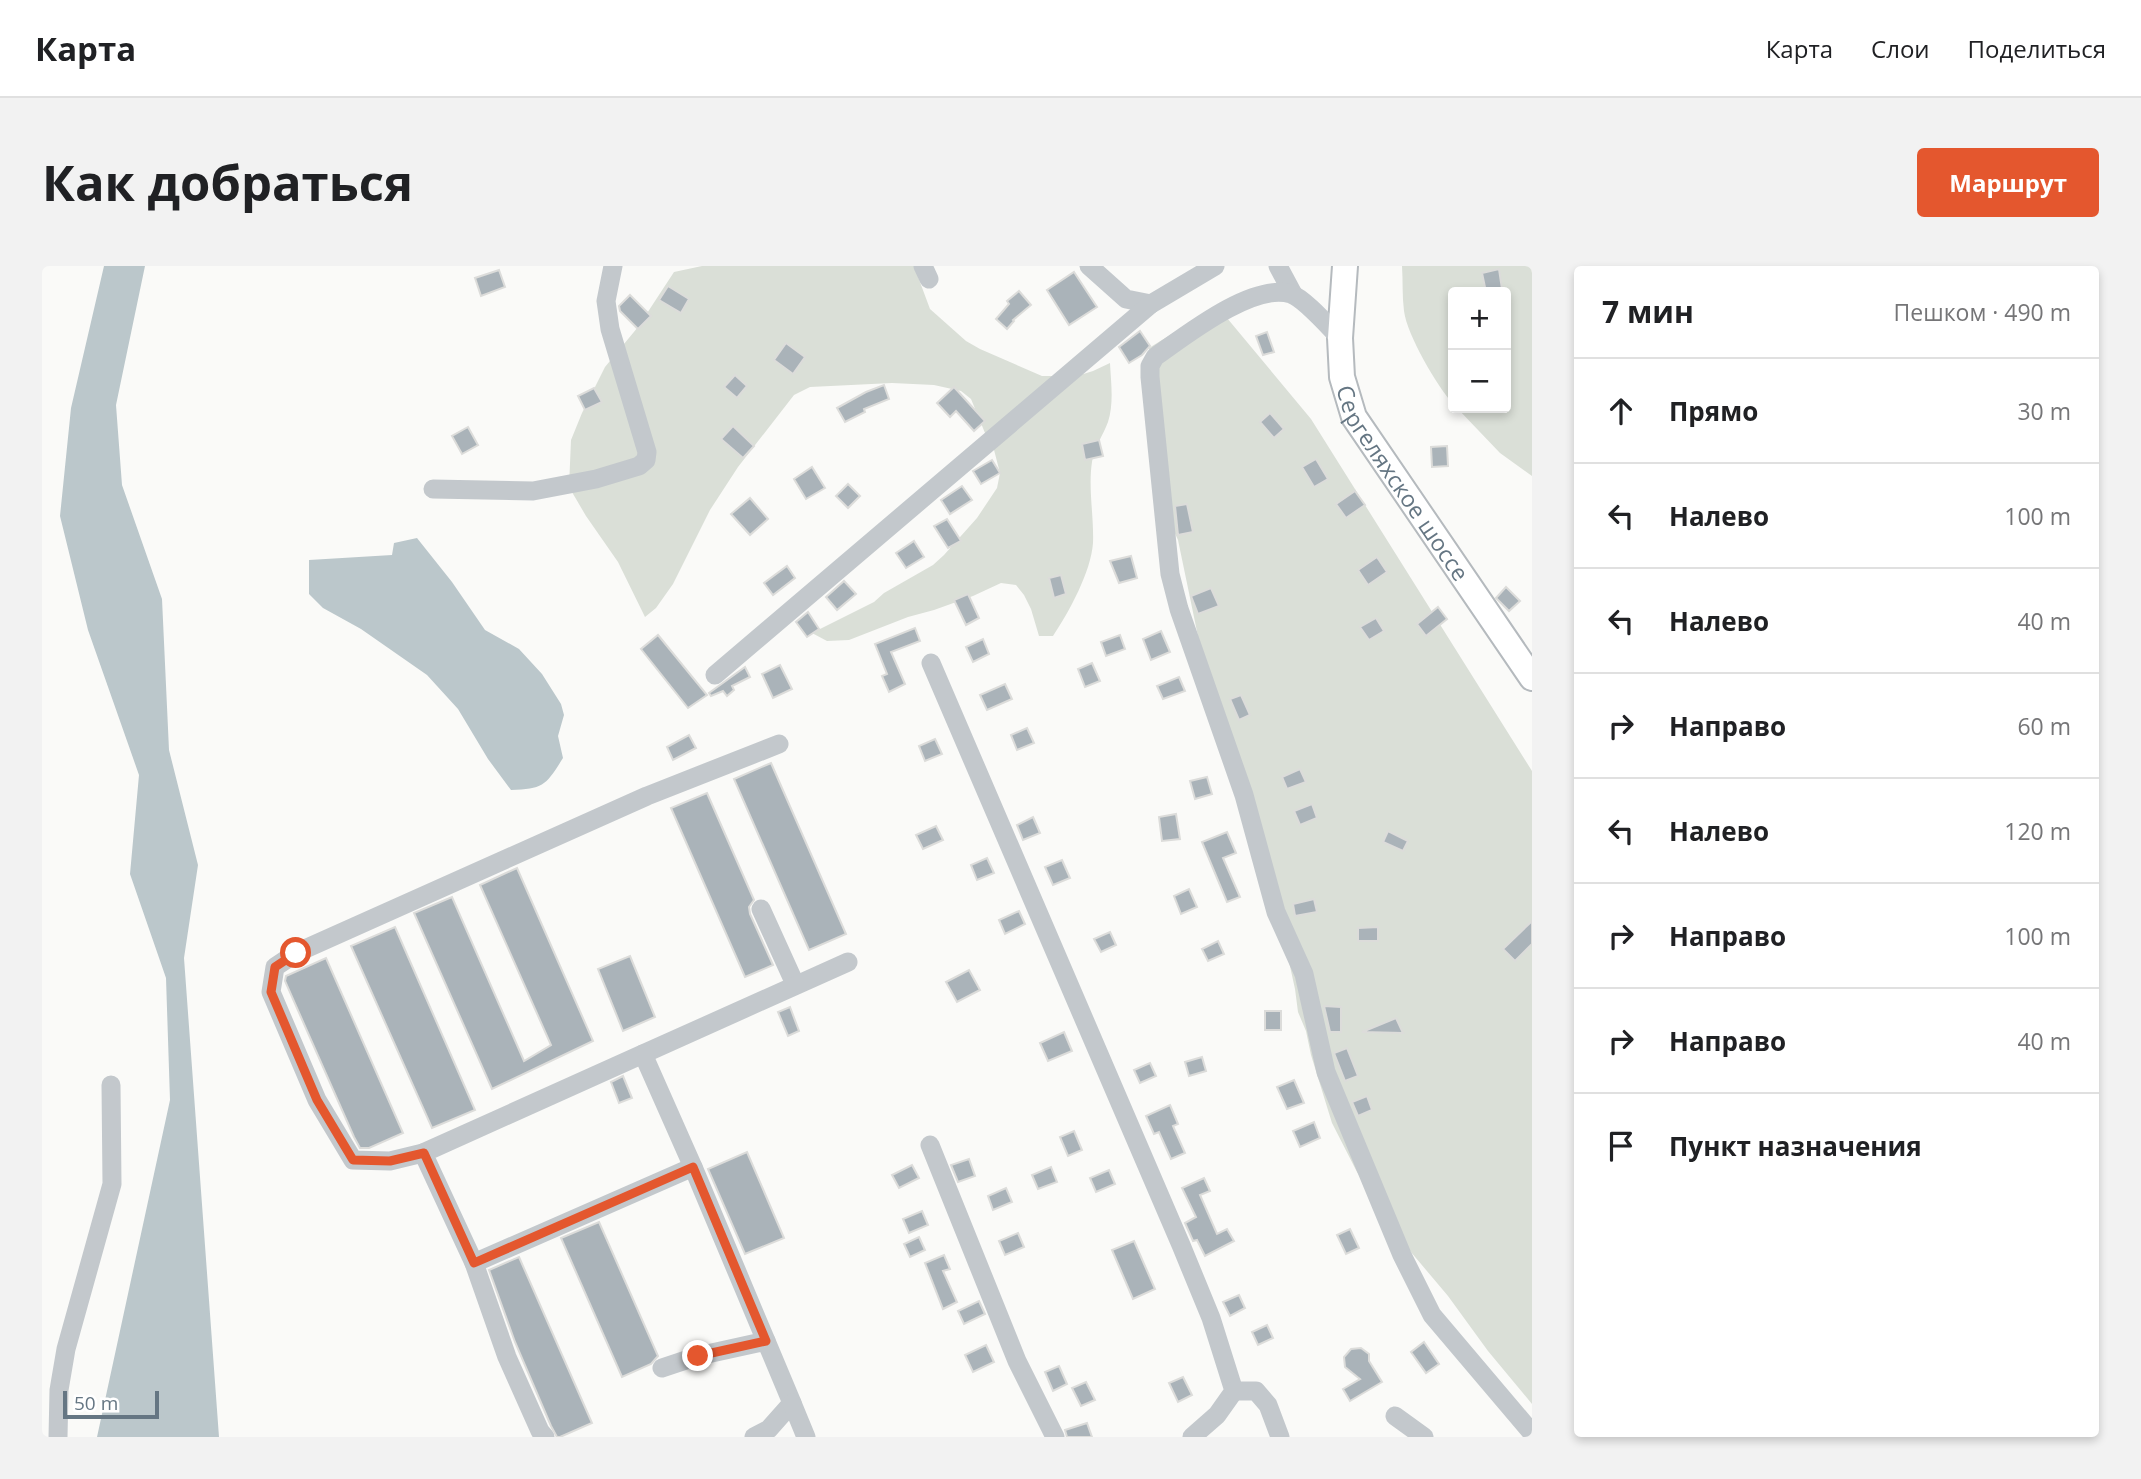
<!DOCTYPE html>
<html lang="ru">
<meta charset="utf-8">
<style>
:root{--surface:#fff;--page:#f2f2f2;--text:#202124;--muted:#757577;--line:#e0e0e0;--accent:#e4572e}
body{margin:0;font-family:"Open Sans",sans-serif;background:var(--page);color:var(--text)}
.controls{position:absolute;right:21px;top:21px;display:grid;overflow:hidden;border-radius:7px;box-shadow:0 4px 10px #0003}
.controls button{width:63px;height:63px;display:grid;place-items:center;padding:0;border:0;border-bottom:2px solid var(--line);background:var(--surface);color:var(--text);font:35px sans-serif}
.scale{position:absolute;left:21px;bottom:18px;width:96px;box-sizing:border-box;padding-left:7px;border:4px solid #657683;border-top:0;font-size:19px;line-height:24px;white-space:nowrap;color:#657683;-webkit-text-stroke:5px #fff;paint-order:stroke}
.stop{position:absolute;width:21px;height:21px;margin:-16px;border:5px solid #e4572e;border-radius:50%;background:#fff}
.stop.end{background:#e4572e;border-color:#fff;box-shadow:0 2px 7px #0008}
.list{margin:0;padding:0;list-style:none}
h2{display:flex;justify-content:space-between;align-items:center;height:91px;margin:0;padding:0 28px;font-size:30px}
h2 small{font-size:23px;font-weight:400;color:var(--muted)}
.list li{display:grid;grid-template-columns:46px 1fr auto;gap:21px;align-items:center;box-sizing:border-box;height:105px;padding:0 28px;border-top:2px solid var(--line)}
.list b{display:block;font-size:26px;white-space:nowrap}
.list em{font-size:23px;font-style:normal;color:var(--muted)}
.icon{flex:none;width:38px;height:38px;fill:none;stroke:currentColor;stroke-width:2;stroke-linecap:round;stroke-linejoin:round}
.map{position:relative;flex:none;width:1490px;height:1171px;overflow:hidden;border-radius:7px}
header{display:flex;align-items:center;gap:42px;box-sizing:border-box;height:98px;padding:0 35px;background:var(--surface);border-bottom:2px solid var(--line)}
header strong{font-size:33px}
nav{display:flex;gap:38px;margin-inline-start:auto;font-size:24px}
.intro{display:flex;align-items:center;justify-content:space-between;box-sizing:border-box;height:168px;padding:0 42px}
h1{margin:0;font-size:49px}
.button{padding:18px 32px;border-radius:7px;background:var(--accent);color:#fff;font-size:24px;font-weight:700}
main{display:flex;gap:42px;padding:0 42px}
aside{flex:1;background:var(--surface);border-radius:7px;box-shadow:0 4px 10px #0003}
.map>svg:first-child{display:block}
</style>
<header>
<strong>Карта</strong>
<nav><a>Карта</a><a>Слои</a><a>Поделиться</a></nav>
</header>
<div class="intro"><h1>Как добраться</h1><a class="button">Маршрут</a></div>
<main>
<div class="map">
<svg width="1490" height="1171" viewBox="0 0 1490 1171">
<rect width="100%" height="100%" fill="#fafaf8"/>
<g fill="#dadfd7">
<path d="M 660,0 L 872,0 L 888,43 L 924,75 L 938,83 L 1000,110 L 1035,110 L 1051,105 L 1068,97 C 1069,117 1072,137 1066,156 C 1061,170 1052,181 1050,196 C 1046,222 1052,250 1051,277 C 1049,306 1027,346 1011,370 L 997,370 L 989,343 L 982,329 L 974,319 L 959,317 L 931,330 L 892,344 L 866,351 L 807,374 L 785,375 L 770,367 L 832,336 L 842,327 L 891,299 L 902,289 L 935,252 L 955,222 L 958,207 L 951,180 L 943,167 L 929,133 L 919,125 L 892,119 L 850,117 L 768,121 L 752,129 L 696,201 L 668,244 L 631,318 L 614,342 L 603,351 L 576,296 L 544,250 L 527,221 L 529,174 L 540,147 L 563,101 L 596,61 L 632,6 Z"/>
<path d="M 1360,0 L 1490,0 L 1490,210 L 1458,187 L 1415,142 L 1464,142 L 1464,26 L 1411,26 L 1411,138 C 1395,120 1365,69 1362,45 C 1360,30 1361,15 1360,0 Z"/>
<polygon points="1175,40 1269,153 1490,505 1490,1138 1446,1085 1406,1030 1363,979 1315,906 1290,857 1269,789 1264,765 1256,746 1253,723 1242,673 1163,404 1136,274 1123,246 1113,198 1107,82"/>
</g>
<g fill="#bbc7cb">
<polygon points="62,0 103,0 74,139 80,219 120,333 127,484 156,599 142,692 177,1171 55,1171 128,834 124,712 88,608 97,509 46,364 18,250 29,142"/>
<path d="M 375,272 L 410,316 L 443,364 L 477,383 L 500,408 L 519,438 L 522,449 L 516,470 L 521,492 C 504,519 502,523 469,524 L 446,493 L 416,443 L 385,409 L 319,363 L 281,342 L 267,328 L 267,294 L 350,289 L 352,277 Z"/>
</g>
<g fill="#aab3b9" stroke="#dcdcda" stroke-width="2">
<polygon points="1457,3 1460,23 1444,26 1440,7"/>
<polygon points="457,4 463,21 439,30 433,12"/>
<polygon points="1032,6 1055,41 1027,59 1005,24"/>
<polygon points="626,20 647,33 639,47 617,34"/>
<polygon points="977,25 989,39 971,54 972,55 965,63 954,53 967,38 965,35"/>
<polygon points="588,29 609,50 596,63 578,45 577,40"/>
<polygon points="1098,65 1108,80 1100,89 1087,97 1077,81"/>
<polygon points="1225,66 1232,86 1221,89 1214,70"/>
<polygon points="744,77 763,91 751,108 732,94"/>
<polygon points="693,109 705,120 695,132 682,121"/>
<polygon points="842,119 847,133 822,143 823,146 803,156 795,142 824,126"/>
<polygon points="912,121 943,155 932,165 914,145 908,151 895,137"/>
<polygon points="552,122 560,136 543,144 536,130"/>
<polygon points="1228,147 1242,163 1232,172 1218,156"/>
<polygon points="691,160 712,180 701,192 679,173"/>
<polygon points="426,161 436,179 420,188 410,170"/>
<polygon points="1057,174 1061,190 1043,194 1040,178"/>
<polygon points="1405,180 1406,200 1390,201 1389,181"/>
<polygon points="1274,193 1286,213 1272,221 1260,201"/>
<polygon points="950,194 958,207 939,218 931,205"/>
<polygon points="770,201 783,222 764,233 752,213"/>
<polygon points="806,218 818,230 806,242 794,230"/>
<polygon points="920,220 930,234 908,248 899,234"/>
<polygon points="1313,225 1323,239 1304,252 1294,238"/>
<polygon points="708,232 726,253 708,269 689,248"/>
<polygon points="1145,238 1151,266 1136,269 1133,240"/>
<polygon points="905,253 919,275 906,282 892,260"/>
<polygon points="872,275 882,291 864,302 854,287"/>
<polygon points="1089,290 1095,312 1077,317 1068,295"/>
<polygon points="1335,291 1345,306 1326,319 1316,304"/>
<polygon points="745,300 753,312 731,329 722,317"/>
<polygon points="1019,309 1024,328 1012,332 1007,312"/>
<polygon points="802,315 814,328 795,344 784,331"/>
<polygon points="1464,321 1478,335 1467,345 1454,332"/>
<polygon points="1169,322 1177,340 1156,348 1149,330"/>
<polygon points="926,328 937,352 924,359 912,334"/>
<polygon points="1396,341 1405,353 1384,370 1375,358"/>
<polygon points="766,346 777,363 765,371 754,356"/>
<polygon points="1334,352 1342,365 1327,374 1318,361"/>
<polygon points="873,362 878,375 849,386 863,418 847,426 840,410 845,408 833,378"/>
<polygon points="1119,365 1128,386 1109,394 1101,373"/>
<polygon points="616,369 665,429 646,442 599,383"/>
<polygon points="1078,369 1083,383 1064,390 1059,376"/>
<polygon points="941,373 947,388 931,396 924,381"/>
<polygon points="1050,397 1058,415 1043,421 1036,403"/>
<polygon points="738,399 750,423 731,432 720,408"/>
<polygon points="703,401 708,411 690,420 692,424 685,430 681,425 669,430 667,427"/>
<polygon points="1137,411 1143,425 1121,433 1115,420"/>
<polygon points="963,418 970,433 945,444 938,429"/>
<polygon points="1199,429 1208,449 1197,454 1188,433"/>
<polygon points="985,462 992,477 975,484 969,469"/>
<polygon points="647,469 654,482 631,494 625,481"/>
<polygon points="893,473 900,488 883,495 877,480"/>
<polygon points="729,497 804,668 767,684 692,513"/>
<polygon points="1258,503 1264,516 1245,523 1240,511"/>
<polygon points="1165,511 1170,528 1153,533 1148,515"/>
<polygon points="665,527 712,634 707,641 708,648 731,699 703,711 629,542"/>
<polygon points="1270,538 1275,552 1258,559 1252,545"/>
<polygon points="1134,548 1138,573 1120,575 1117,551"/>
<polygon points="991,551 998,567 981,574 975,559"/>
<polygon points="894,560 901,574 881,583 874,569"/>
<polygon points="1346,565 1366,575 1361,585 1341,576"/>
<polygon points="1185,566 1194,587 1181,592 1198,631 1185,636 1160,576"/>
<polygon points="945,592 952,607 935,614 929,599"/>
<polygon points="1020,594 1028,612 1011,619 1003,601"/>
<polygon points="475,602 551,775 450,823 372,647 410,631 482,795 509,779 438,619"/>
<polygon points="1147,623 1155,641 1139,648 1132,630"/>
<polygon points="1272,633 1275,646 1253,650 1251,638"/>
<polygon points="977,645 983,658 963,668 957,654"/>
<polygon points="1490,655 1490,678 1473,695 1461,683"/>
<polygon points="353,661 433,844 390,862 309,680"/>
<polygon points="1336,661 1336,675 1316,675 1316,662"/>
<polygon points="1068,666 1074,679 1059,686 1052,673"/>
<polygon points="1176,675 1182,688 1166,695 1160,683"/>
<polygon points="588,690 613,751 581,765 556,703"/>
<polygon points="284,692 361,867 327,882 318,882 312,871 243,715 244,710"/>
<polygon points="927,704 938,724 915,736 904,716"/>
<polygon points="1282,740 1299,741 1299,766 1288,766"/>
<polygon points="748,741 757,765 746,770 736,746"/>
<rect x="1223" y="745" width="16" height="19"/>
<polygon points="1354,752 1361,767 1320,766"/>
<polygon points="1022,766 1030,785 1006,795 998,777"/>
<polygon points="1305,782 1316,810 1303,815 1292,787"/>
<polygon points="1160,791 1164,805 1147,810 1143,796"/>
<polygon points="1108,797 1114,810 1098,817 1092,804"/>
<polygon points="581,810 590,832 577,837 569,816"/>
<polygon points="1252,814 1262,837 1245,843 1235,821"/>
<polygon points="1325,830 1330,844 1316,850 1310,836"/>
<polygon points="1128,839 1136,858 1131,860 1143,887 1129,893 1117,866 1112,868 1104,850"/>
<polygon points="1272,856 1278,872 1258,881 1251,865"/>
<polygon points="1032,865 1040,884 1026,890 1018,871"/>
<polygon points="705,886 742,972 703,988 666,903"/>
<polygon points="927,893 933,910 916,916 909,899"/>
<polygon points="870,899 877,912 857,922 850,909"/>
<polygon points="1009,901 1015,916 996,923 990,909"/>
<polygon points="1067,904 1073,918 1054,926 1048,912"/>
<polygon points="1162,912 1168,925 1158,929 1175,968 1185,963 1192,975 1163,990 1155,974 1151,975 1143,957 1154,951 1140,922"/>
<polygon points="964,922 970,936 951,944 946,930"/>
<polygon points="880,945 886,959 867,967 861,953"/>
<polygon points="557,956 616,1090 609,1098 580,1111 519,972"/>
<polygon points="1308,963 1317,982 1304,988 1295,969"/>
<polygon points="976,967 982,981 963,989 957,975"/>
<polygon points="877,971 883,984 868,991 862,978"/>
<polygon points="1092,975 1113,1023 1091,1033 1070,984"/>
<polygon points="902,989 908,1003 901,1005 915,1036 901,1043 883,997"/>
<polygon points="477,991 550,1157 518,1171 515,1171 509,1160 473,1076 447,1004"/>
<polygon points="1197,1029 1203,1042 1188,1050 1181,1036"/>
<polygon points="937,1035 943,1048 922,1058 916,1045"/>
<polygon points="1225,1059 1231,1072 1216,1079 1210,1066"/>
<polygon points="1382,1076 1397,1098 1384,1107 1369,1086"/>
<polygon points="944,1079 952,1096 931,1106 923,1089"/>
<polygon points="1319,1082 1327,1088 1327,1095 1340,1116 1308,1135 1301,1123 1318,1113 1303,1101 1302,1091 1309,1083"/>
<polygon points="1017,1100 1025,1118 1011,1125 1003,1106"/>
<polygon points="1141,1111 1150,1129 1136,1136 1127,1117"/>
<polygon points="1044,1116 1053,1134 1039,1140 1030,1122"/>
<polygon points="1045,1157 1050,1171 1025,1171 1023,1164"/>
</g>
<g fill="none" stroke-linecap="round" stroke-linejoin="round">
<g stroke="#b5babe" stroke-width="28">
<g id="major">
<path id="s1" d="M 1303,0 L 1298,72 L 1300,111 L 1312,151 L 1490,412"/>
</g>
</g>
<g stroke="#c3c8cc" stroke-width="19">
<polyline points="881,0 887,13"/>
<polyline points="1047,0 1084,33 1109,38"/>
<polyline points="1236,0 1251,28"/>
<path d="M 1298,72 C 1287,61 1263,33 1249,28 C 1211,16 1143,70 1113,91 L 1108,100 L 1108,111 L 1128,308 L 1137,343 L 1202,529 L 1234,646 L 1262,708 L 1284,806 L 1360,989 L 1390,1049 L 1490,1167"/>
<polyline points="391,223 491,225 554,213 597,200 604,194 605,186 568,63 564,35 571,0"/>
<polyline points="889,397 1139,979 1169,1052 1192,1125 1175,1149 1150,1171"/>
<polyline points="673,409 1109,38 1173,0"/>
<polyline points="719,643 753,718"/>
<polyline points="601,788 806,696"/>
<polyline points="888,879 975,1095 1013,1171"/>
<polyline points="381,887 348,895 311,894 275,834 229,726 233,701 254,687 605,530 737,478"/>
<polyline points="432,997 651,901 724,1075"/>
<polyline points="620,1102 656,1090 724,1075 750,1137 727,1163 712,1171"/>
<polyline points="1192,1125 1214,1125 1226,1139 1238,1171"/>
<polyline points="750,1137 764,1171"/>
<polyline points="1353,1150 1382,1171"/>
<polyline points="16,1171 17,1124 24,1083 70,918 69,819"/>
<polyline points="503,1171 498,1165 465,1091 432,997 381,887 601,788 651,901"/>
</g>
<use href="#major" stroke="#fff" stroke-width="24"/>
</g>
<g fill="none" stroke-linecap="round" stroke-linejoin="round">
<polyline stroke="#e4572e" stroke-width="9" points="254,687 233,701 229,726 275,834 311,894 348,895 382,887 432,997 651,901 724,1075 656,1090"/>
</g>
<g text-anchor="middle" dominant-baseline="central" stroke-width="7" stroke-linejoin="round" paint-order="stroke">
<g font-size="23" fill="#657683" stroke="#fff">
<text stroke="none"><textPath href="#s1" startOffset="234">Сергеляхское шоссе</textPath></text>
</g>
</g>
</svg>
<div class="controls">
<button>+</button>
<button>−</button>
</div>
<div class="scale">50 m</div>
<div class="stop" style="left:254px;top:687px"></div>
<div class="stop end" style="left:656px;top:1090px"></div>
</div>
<aside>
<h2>7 мин<small>Пешком · 490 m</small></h2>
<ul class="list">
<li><svg class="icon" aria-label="ahead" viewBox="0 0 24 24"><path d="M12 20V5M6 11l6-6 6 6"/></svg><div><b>Прямо</b></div><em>30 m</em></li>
<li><svg class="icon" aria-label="left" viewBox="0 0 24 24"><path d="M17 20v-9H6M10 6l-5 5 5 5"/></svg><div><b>Налево</b></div><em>100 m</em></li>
<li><svg class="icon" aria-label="left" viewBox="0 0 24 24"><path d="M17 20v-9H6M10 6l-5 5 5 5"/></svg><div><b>Налево</b></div><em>40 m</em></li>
<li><svg class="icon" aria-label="right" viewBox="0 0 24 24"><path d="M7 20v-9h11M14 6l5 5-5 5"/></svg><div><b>Направо</b></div><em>60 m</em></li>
<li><svg class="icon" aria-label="left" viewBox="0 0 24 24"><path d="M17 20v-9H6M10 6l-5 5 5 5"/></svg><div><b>Налево</b></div><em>120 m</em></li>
<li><svg class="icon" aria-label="right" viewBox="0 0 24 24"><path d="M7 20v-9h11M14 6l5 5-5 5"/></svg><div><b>Направо</b></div><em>100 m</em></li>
<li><svg class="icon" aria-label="right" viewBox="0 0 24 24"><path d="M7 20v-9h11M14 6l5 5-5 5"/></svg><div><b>Направо</b></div><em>40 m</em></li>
<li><svg class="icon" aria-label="arrive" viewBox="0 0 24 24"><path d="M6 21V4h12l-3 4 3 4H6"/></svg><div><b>Пункт назначения</b></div></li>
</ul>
</aside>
</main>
